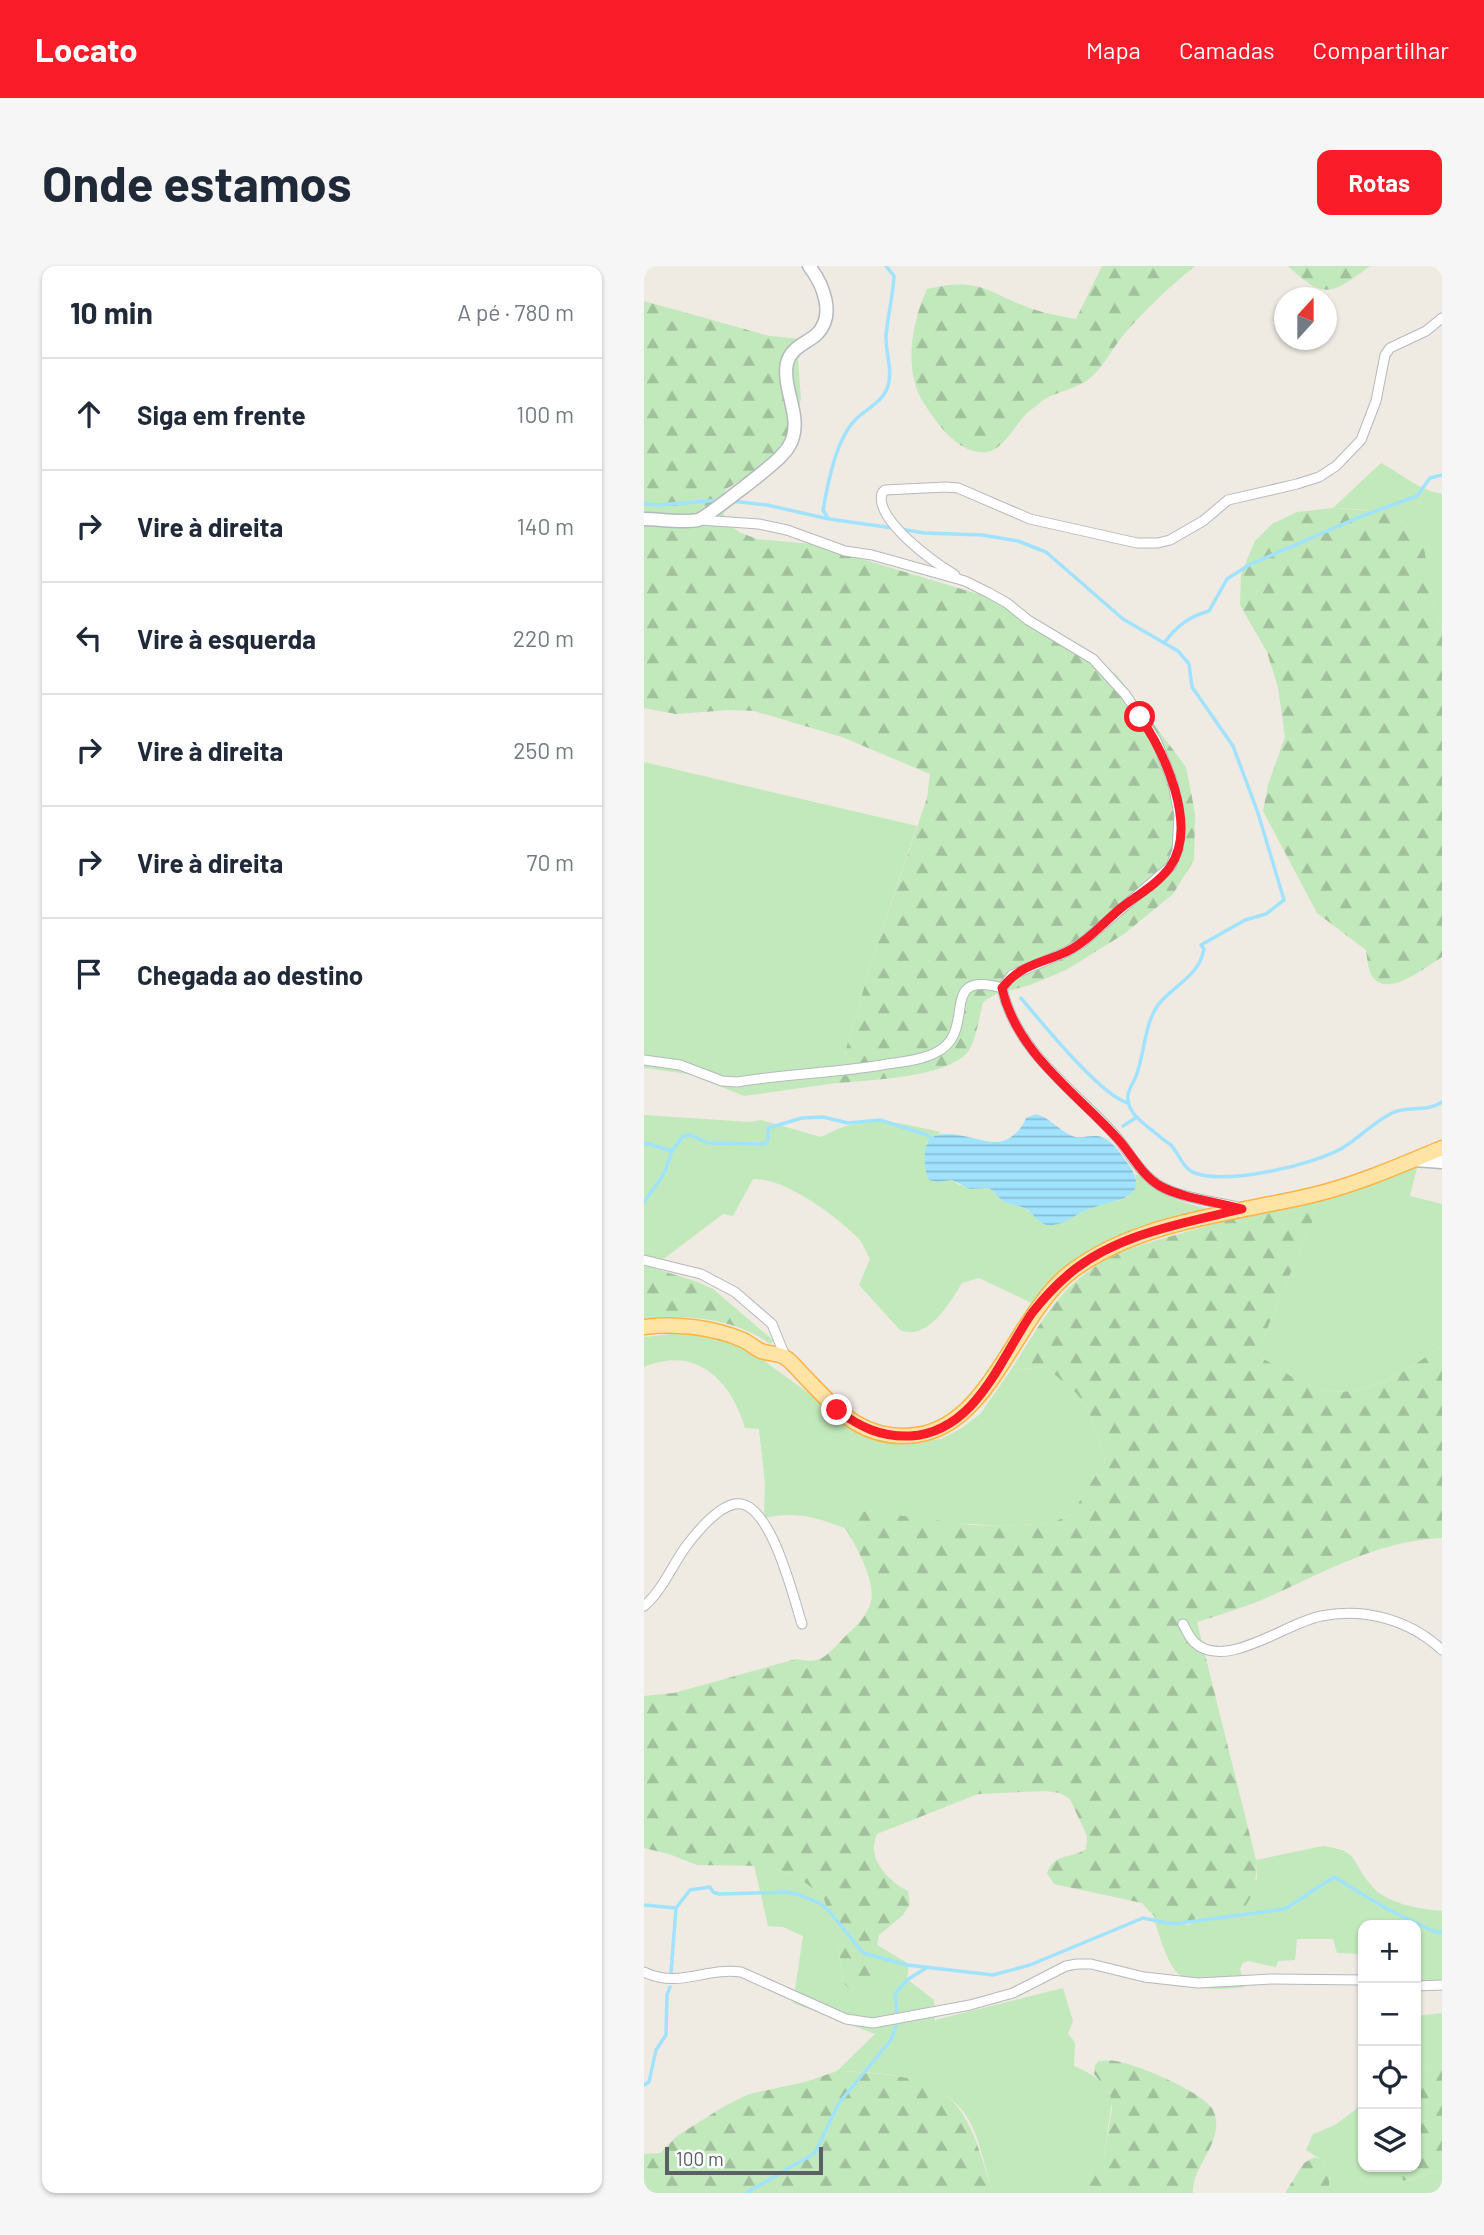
<!DOCTYPE html>
<html lang="pt">
<meta charset="utf-8">
<style>
:root{--surface:#fff;--page:#f6f6f7;--text:#1f2937;--muted:#747a83;--line:#e0e1e3;--accent:#fb1c29}
body{margin:0;font-family:Barlow,sans-serif;background:var(--page);color:var(--text)}
.controls{position:absolute;right:21px;bottom:21px;display:grid;overflow:hidden;border-radius:14px;box-shadow:0 2px 5px #0004}
.controls button{width:63px;height:63px;display:grid;place-items:center;padding:0;border:0;border-bottom:2px solid var(--line);background:var(--surface);color:var(--text);font:35px sans-serif}
.compass{position:absolute;left:630px;top:21px;width:63px;height:63px;border-radius:50%;background:var(--surface);box-shadow:0 2px 5px #0004;rotate:21deg}
.scale{position:absolute;left:21px;bottom:18px;width:158px;box-sizing:border-box;padding-left:7px;border:4px solid #5a6064;border-top:0;font-size:19px;line-height:24px;white-space:nowrap;color:#5a6064;-webkit-text-stroke:5px #fff;paint-order:stroke}
.stop{position:absolute;width:21px;height:21px;margin:-16px;border:5px solid #fb1c29;border-radius:50%;background:#fff}
.stop.end{background:#fb1c29;border-color:#fff;box-shadow:0 2px 7px #0008}
.list{margin:0;padding:0;list-style:none}
h2{display:flex;justify-content:space-between;align-items:center;height:91px;margin:0;padding:0 28px;font-size:30px}
h2 small{font-size:23px;font-weight:400;color:var(--muted)}
.list li{display:grid;grid-template-columns:46px 1fr auto;gap:21px;align-items:center;box-sizing:border-box;height:112px;padding:0 28px;border-top:2px solid var(--line)}
.list b{display:block;font-size:26px;white-space:nowrap}
.list em{font-size:23px;font-style:normal;color:var(--muted)}
.icon{flex:none;width:38px;height:38px;fill:none;stroke:currentColor;stroke-width:2;stroke-linecap:round;stroke-linejoin:round}
.map{position:relative;flex:none;width:798px;height:1927px;overflow:hidden;border-radius:14px}
header{display:flex;align-items:center;gap:42px;box-sizing:border-box;height:98px;padding:0 35px;background:var(--accent);color:#fff}
header strong{font-size:33px}
nav{display:flex;gap:38px;margin-inline-start:auto;font-size:24px}
.intro{display:flex;align-items:center;justify-content:space-between;box-sizing:border-box;height:168px;padding:0 42px}
h1{margin:0;font-size:49px}
.button{padding:18px 32px;border-radius:14px;background:var(--accent);color:#fff;font-size:24px;font-weight:700}
main{display:flex;gap:42px;padding:0 42px}
aside{flex:1;background:var(--surface);border-radius:14px;box-shadow:0 2px 5px #0004}
.map>svg:first-child{display:block}
</style>
<header>
<strong>Locato</strong>
<nav><a>Mapa</a><a>Camadas</a><a>Compartilhar</a></nav>
</header>
<div class="intro"><h1>Onde estamos</h1><a class="button">Rotas</a></div>
<main>
<aside>
<h2>10 min<small>A pé · 780 m</small></h2>
<ul class="list">
<li><svg class="icon" aria-label="ahead" viewBox="0 0 24 24"><path d="M12 20V5M6 11l6-6 6 6"/></svg><div><b>Siga em frente</b></div><em>100 m</em></li>
<li><svg class="icon" aria-label="right" viewBox="0 0 24 24"><path d="M7 20v-9h11M14 6l5 5-5 5"/></svg><div><b>Vire à direita</b></div><em>140 m</em></li>
<li><svg class="icon" aria-label="left" viewBox="0 0 24 24"><path d="M17 20v-9H6M10 6l-5 5 5 5"/></svg><div><b>Vire à esquerda</b></div><em>220 m</em></li>
<li><svg class="icon" aria-label="right" viewBox="0 0 24 24"><path d="M7 20v-9h11M14 6l5 5-5 5"/></svg><div><b>Vire à direita</b></div><em>250 m</em></li>
<li><svg class="icon" aria-label="right" viewBox="0 0 24 24"><path d="M7 20v-9h11M14 6l5 5-5 5"/></svg><div><b>Vire à direita</b></div><em>70 m</em></li>
<li><svg class="icon" aria-label="arrive" viewBox="0 0 24 24"><path d="M6 21V4h12l-3 4 3 4H6"/></svg><div><b>Chegada ao destino</b></div></li>
</ul>
</aside>
<div class="map">
<svg width="798" height="1927" viewBox="0 0 798 1927">
<defs>
<pattern id="forest-firs" width="22" height="20" patternUnits="userSpaceOnUse" patternTransform="scale(1.75)"><rect width="22" height="20" fill="#c2e9bb"/><path d="M5 1l3.5 6h-7zM16 11l3.5 6h-7z" fill="#a1c09c"/></pattern>
<pattern id="water-rules" width="6" height="5" patternUnits="userSpaceOnUse" patternTransform="scale(1.75)"><rect width="6" height="5" fill="#a1e3ff"/><path d="M0 2.5h6" fill="none" stroke="#86bbd2"/></pattern>
</defs>
<rect width="100%" height="100%" fill="#efeae2"/>
<g fill="#c2e9bb">
<path d="M 737,197 C 758,208 774,224 798,228 L 798,361 L 790,338 L 777,271 C 742,244 732,244 689,242 Z"/>
<polygon points="0,496 273,560 230,688 192,817 100,830 45,808 0,802"/>
<path d="M 0,849 L 106,856 L 117,854 L 177,871 C 225,846 247,856 297,866 L 283,876 C 280,891 280,903 289,916 L 308,914 L 315,919 L 345,922 L 360,935 L 381,943 L 404,959 C 420,958 431,949 445,943 C 458,936 475,938 487,928 C 493,923 493,916 491,908 C 505,912 508,917 519,926 C 533,936 551,939 567,944 L 478,973 L 392,1039 L 335,1012 L 318,1017 C 305,1038 284,1075 256,1064 L 215,1019 L 226,993 C 222,985 218,975 212,970 C 189,948 141,912 109,913 L 89,950 L 79,948 L 9,1001 L 0,999 Z"/>
<path d="M 739,897 L 746,902 L 774,898 L 766,930 L 798,938 L 798,1080 C 759,1106 717,1138 668,1121 C 647,1114 632,1098 612,1089 L 671,949 L 667,930 Z"/>
<path d="M 36,1067 L 73,1072 L 108,1086 L 186,1143 L 247,1175 L 273,1176 L 297,1173 L 318,1162 L 336,1148 L 367,1104 L 402,1101 L 432,1127 L 443,1141 L 461,1194 L 427,1249 L 407,1257 L 358,1260 L 295,1256 L 203,1254 L 201,1262 C 171,1251 152,1245 120,1252 L 121,1217 L 115,1163 L 101,1162 C 87,1114 52,1079 0,1101 L 0,1071 Z"/>
<path d="M 679,1580 C 717,1585 706,1595 727,1619 C 742,1638 776,1643 798,1645 L 798,1722 L 772,1724 L 772,1659 L 719,1659 L 719,1688 L 693,1687 L 689,1673 L 653,1673 L 651,1694 L 634,1695 L 632,1701 L 604,1695 L 599,1697 L 596,1703 L 601,1721 C 534,1731 526,1706 509,1649 L 518,1655 L 545,1659 L 570,1640 L 613,1613 L 612,1594 Z"/>
<path d="M 110,1599 L 123,1600 L 152,1610 L 179,1630 L 194,1676 L 199,1716 L 235,1707 L 233,1679 L 265,1698 L 263,1713 L 290,1734 L 291,1754 L 419,1722 L 429,1755 L 424,1768 L 431,1776 L 430,1800 C 446,1807 462,1815 468,1833 L 460,1891 L 441,1914 L 434,1927 L 348,1927 C 342,1904 334,1863 319,1845 C 287,1807 239,1807 193,1805 L 231,1768 L 149,1737 L 159,1670 L 139,1661 L 124,1660 Z"/>
<polygon points="798,1747 798,1798 772,1807 772,1750"/>
<polygon points="719,1838 719,1901 757,1901 760,1915 798,1905 798,1927 685,1927 685,1915 678,1894 662,1884 669,1868 691,1859"/>
</g>
<g fill="url(#forest-firs)">
<path d="M 458,0 L 551,0 C 526,20 502,43 481,67 C 469,81 459,102 445,113 C 432,123 415,125 401,133 C 396,136 390,142 384,146 C 372,157 360,183 343,186 C 315,190 292,156 279,136 C 259,103 268,56 283,23 C 337,10 343,27 389,43 C 402,48 418,50 432,53 Z"/>
<path d="M 644,0 L 726,0 C 688,28 681,35 644,0 Z"/>
<path d="M 0,35 L 125,70 L 169,74 L 163,77 L 154,94 L 157,133 L 147,169 L 131,188 L 114,204 L 82,223 L 77,236 L 82,256 L 95,266 L 113,273 L 168,278 L 354,334 L 417,379 L 454,396 L 473,409 L 542,501 L 551,547 L 550,594 L 529,628 L 480,668 L 422,704 L 386,719 L 352,728 L 339,736 C 336,748 331,779 323,787 C 299,812 226,814 192,817 L 230,688 L 283,532 L 286,508 L 198,471 L 110,445 L 85,444 L 32,448 L 0,442 Z"/>
<path d="M 689,242 L 741,246 L 778,271 L 790,338 L 798,361 L 798,691 C 781,701 739,737 726,706 C 724,700 723,691 722,684 L 673,647 L 619,545 L 624,519 L 641,471 L 634,421 L 623,386 L 596,339 L 597,308 L 611,275 L 628,258 L 653,246 Z"/>
<path d="M 667,930 L 671,949 L 612,1089 C 632,1098 648,1114 668,1121 C 718,1138 759,1106 798,1080 L 798,1272 C 734,1274 677,1308 620,1333 C 598,1342 575,1349 553,1356 L 612,1594 C 613,1615 610,1634 594,1648 L 570,1640 C 539,1665 526,1670 498,1637 L 410,1618 L 403,1607 C 411,1586 425,1594 442,1583 L 443,1570 L 426,1533 L 416,1527 L 402,1525 L 334,1528 L 233,1568 C 222,1592 243,1614 264,1625 L 266,1638 L 259,1649 L 235,1669 L 233,1679 L 236,1707 L 216,1722 L 206,1724 L 199,1716 L 194,1676 L 179,1630 L 152,1610 L 123,1600 L 53,1599 L 25,1588 L 0,1582 L 0,1430 L 30,1427 L 152,1393 C 175,1398 179,1393 195,1377 C 206,1365 221,1354 226,1339 C 234,1318 212,1279 201,1262 L 203,1254 L 222,1245 L 327,1259 L 358,1260 L 407,1257 L 427,1249 L 461,1194 L 443,1141 L 432,1127 L 402,1101 L 367,1104 C 403,1047 421,1010 486,982 Z"/>
<path d="M 0,999 L 51,1015 L 69,1023 L 130,1075 L 126,1078 C 89,1051 43,1049 0,1052 Z"/>
<path d="M 455,1795 C 460,1795 466,1794 471,1795 C 491,1797 555,1825 567,1841 C 571,1846 573,1855 572,1862 C 570,1885 548,1904 549,1927 L 434,1927 L 441,1914 L 460,1891 L 468,1842 L 466,1827 L 450,1808 L 451,1799 Z"/>
<polygon points="798,1798 798,1905 759,1915 757,1901 772,1901 772,1807"/>
<path d="M 193,1805 C 302,1810 320,1821 348,1927 L 0,1927 L 0,1888 L 16,1887 L 33,1870 L 79,1841 L 105,1828 L 161,1816 Z"/>
<polygon points="671,1891 678,1894 685,1915 685,1927 641,1927 660,1897"/>
</g>
<path fill="url(#water-rules)" d="M 392,848 C 406,852 415,864 428,870 C 438,874 450,867 460,872 C 469,876 476,887 482,895 C 510,932 475,933 448,942 C 433,946 420,961 403,959 C 394,957 389,947 382,943 C 376,940 368,939 361,936 C 355,933 351,926 345,922 L 326,923 L 308,914 L 293,916 L 285,914 C 281,906 280,895 281,886 C 284,851 335,878 354,876 C 367,875 378,863 382,852 Z"/>
<g fill="none" stroke-linecap="round" stroke-linejoin="round">
<g stroke="#a1e3ff" stroke-width="3.5">
<polyline points="88,235 123,239 185,253 249,262"/>
<polyline points="0,238 14,239 77,234"/>
<path d="M 184,252 L 179,244 C 184,216 192,173 212,153 C 222,143 237,137 243,123 C 250,105 241,87 242,69 C 244,49 249,30 250,10 L 242,0"/>
<path d="M 257,263 L 280,267 L 338,269 L 374,275 L 402,286 L 479,353 L 534,385 L 545,398 L 548,421 L 589,480 L 614,547 L 640,634 L 622,648 L 601,654 L 557,679 L 560,683 C 555,711 529,719 514,739 C 500,759 501,787 492,810 C 490,816 485,822 484,829 C 482,848 502,859 514,869 C 518,873 523,876 527,879 C 535,888 539,903 551,907 C 583,919 671,899 700,881 C 716,871 730,856 748,847 C 764,839 782,847 798,836"/>
<path d="M 520,377 C 533,360 544,351 565,345 L 583,313 L 605,299 L 713,252 L 773,230 L 786,212 L 798,209"/>
<path d="M 377,732 C 398,757 457,830 484,837"/>
<polyline points="479,860 493,851"/>
<polyline points="0,877 28,885"/>
<polyline points="0,936 20,908 28,885 39,870 47,869 64,877 121,878 124,874 124,862 158,852 179,851 204,857 236,854 283,869 291,874"/>
<polyline points="0,1639 32,1642"/>
<polyline points="27,1707 32,1642 46,1624 66,1621 69,1626 75,1628 143,1626 156,1629 177,1638 186,1646 219,1687 263,1699 349,1709 386,1699 499,1652 529,1658 641,1643 690,1611 743,1643 791,1666 798,1666"/>
<polyline points="253,1747 251,1728 263,1714 282,1702"/>
<polyline points="0,1819 5,1816 12,1784 22,1769 23,1729 26,1721"/>
<polyline points="102,1927 171,1887 195,1837 247,1774 252,1760"/>
</g>
<g stroke="#b5b9be" stroke-width="11">
<g id="street">
<path d="M 56,254 L 115,258 L 143,264 L 201,285 L 228,289 L 321,315 L 345,327 L 363,337 L 384,354 L 449,393 L 481,428 L 512,474 L 529,517 L 535,549 L 533,585 L 527,600 L 439,676 L 422,686 L 368,709 L 358,722 C 372,785 428,822 470,868 C 485,885 496,908 516,920 C 537,932 569,935 593,941"/>
<path d="M 311,309 C 291,297 230,254 238,227 L 241,224 L 302,221 L 314,222 L 386,253 L 493,277 L 514,277 L 526,274 L 559,255 L 584,234 L 653,218 L 675,211 L 692,200 L 717,174 L 732,135 L 741,89 L 746,82 L 782,65 L 798,52"/>
<path d="M 0,794 L 36,799 L 78,815 L 93,816 C 141,808 190,807 238,799 C 255,796 275,795 291,787 C 336,766 291,703 358,722"/>
<polyline points="0,994 57,1008 91,1026 128,1058 141,1090"/>
<path d="M 0,1340 C 19,1324 28,1299 43,1279 C 53,1266 74,1241 91,1238 C 126,1231 150,1334 158,1358"/>
<path d="M 539,1358 C 542,1364 545,1371 550,1376 C 581,1406 643,1356 677,1350 C 720,1341 766,1354 798,1384"/>
<path d="M 0,1706 C 35,1723 62,1701 97,1706 L 202,1753 L 229,1757 L 326,1739 L 369,1727 L 422,1700 L 433,1698 L 447,1698 L 500,1711 L 554,1717 L 628,1713 L 719,1714"/>
<polyline points="772,1720 798,1719"/>
</g>
</g>
<g stroke="#b3b9be" stroke-width="15">
<g id="secondary">
<path d="M 0,253 C 15,253 39,257 54,254 C 61,252 131,198 138,189 C 143,184 147,178 149,171 C 156,147 138,121 143,97 C 147,81 162,78 173,68 C 192,49 179,18 165,0"/>
<polyline points="770,894 798,896"/>
</g>
</g>
<g stroke="#ffb34a" stroke-width="17">
<path id="primary" d="M 0,1061 C 32,1057 69,1061 99,1074 C 105,1077 111,1082 117,1085 C 125,1088 136,1087 142,1092 C 149,1097 155,1105 161,1111 C 194,1145 220,1176 272,1169 C 347,1160 371,1048 428,1005 C 497,954 589,948 669,929 C 714,918 755,900 798,882"/>
</g>
<use href="#street" stroke="#fff" stroke-width="9"/>
<use href="#secondary" stroke="#fff" stroke-width="12"/>
<use href="#primary" stroke="#ffe4a6" stroke-width="14"/>
</g>
<g fill="none" stroke-linecap="round" stroke-linejoin="round">
<path stroke="#fb1c29" stroke-width="9" d="M 193,1144 C 216,1161 236,1171 266,1170 C 332,1166 356,1093 388,1047 C 399,1033 412,1019 425,1008 C 472,968 540,957 598,943 C 574,936 537,932 516,920 C 497,909 488,888 473,872 C 431,826 372,786 358,722 C 377,698 396,698 422,686 C 443,676 459,657 477,642 C 492,630 514,618 526,601 C 555,560 520,486 496,451"/>
</g>
</svg>
<div class="controls">
<button>+</button>
<button>−</button>
<button><svg class="icon" aria-label="locate" viewBox="0 0 24 24"><circle cx="12" cy="12" r="6"/><path d="M12 2v4M12 18v4M2 12h4M18 12h4"/></svg></button>
<button><svg class="icon" aria-label="layers" viewBox="0 0 24 24"><path d="M12 4l9 5-9 5-9-5zM3 14l9 5 9-5"/></svg></button>
</div>
<svg class="compass" viewBox="-18 -18 36 36"><path d="M0-13l5 13h-10z" fill="#e53935"/><path d="M0 13l5-13h-10z" fill="#747a83"/></svg>
<div class="scale">100 m</div>
<div class="stop" style="left:496px;top:451px"></div>
<div class="stop end" style="left:193px;top:1144px"></div>
</div>
</main>
